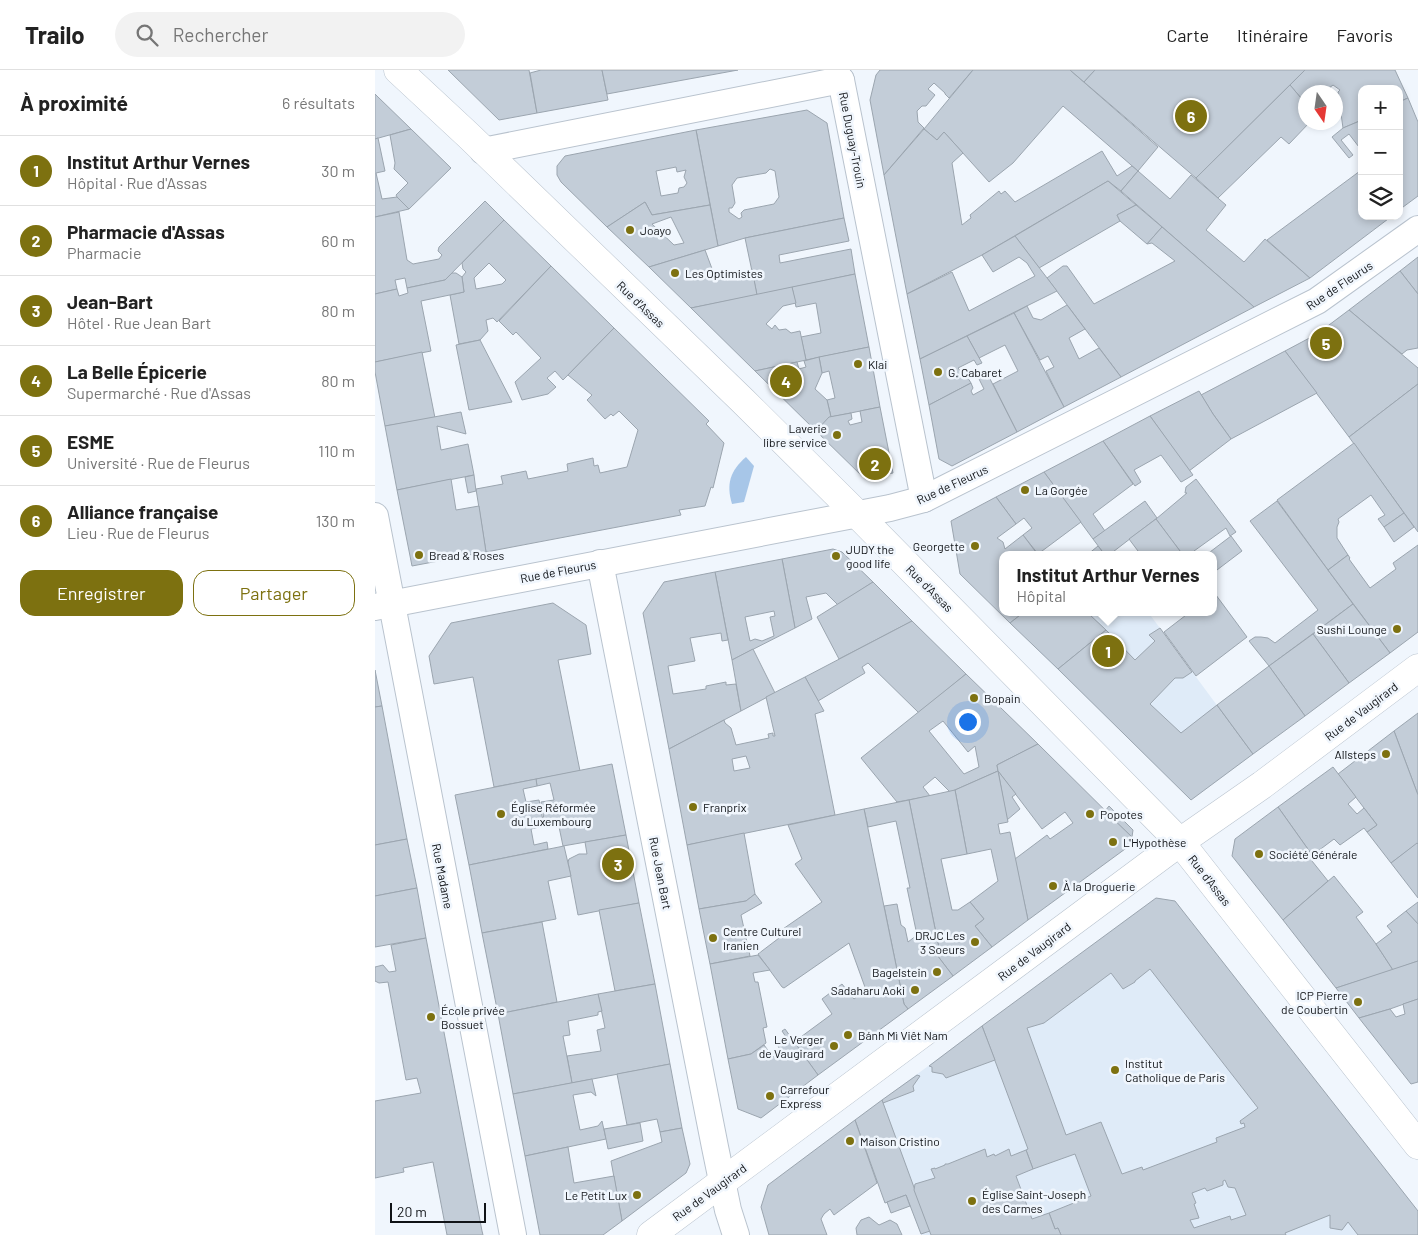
<!DOCTYPE html>
<html lang="fr">
<meta charset="utf-8">
<style>
:root{--surface:#fff;--page:#f2f2f2;--text:#222;--muted:#767676;--line:#e0e0e0;--accent:#7d7110}
body{margin:0;font-family:Barlow,sans-serif;background:var(--page);color:var(--text)}
.controls{position:absolute;right:15px;top:15px;display:grid;overflow:hidden;border-radius:10px;box-shadow:0 2px 8px #0003}
.controls button{width:45px;height:45px;display:grid;place-items:center;padding:0;border:0;border-bottom:1px solid var(--line);background:var(--surface);color:var(--text);font:25px sans-serif}
.compass{position:absolute;left:923px;top:15px;width:45px;height:45px;border-radius:50%;background:var(--surface);box-shadow:0 2px 8px #0003;rotate:167deg}
.scale{position:absolute;left:15px;bottom:12px;width:96px;box-sizing:border-box;padding-left:5px;border:2px solid #101317;border-top:0;font-size:14px;line-height:18px;white-space:nowrap;color:#101317;-webkit-text-stroke:4px #f0f6fd;paint-order:stroke}
.you{position:absolute;left:592px;top:651px;width:18px;height:18px;margin:-12px;border:4px solid #fff;border-radius:50%;background:#1a73e8;box-shadow:0 0 0 8px #1a73e833}
.badge{display:grid;place-items:center;width:32px;height:32px;border-radius:50%;background:var(--accent);color:#fff;font-size:16px;font-weight:700}
.pin{position:absolute;translate:-50% -50%;border:2px solid #fff;box-shadow:0 1px 5px #0006}
.popup{position:absolute;left:624px;top:481px;width:218px;height:65px;box-sizing:border-box;display:grid;place-content:center;border-radius:10px;background:var(--surface);filter:drop-shadow(0 1px 4px #0005);font-size:16px;white-space:nowrap;color:var(--muted)}
.popup b{font-size:19px;color:var(--text)}
.popup::after{content:'';position:absolute;left:50%;top:100%;margin-left:-10px;border:10px solid transparent;border-top-color:var(--surface)}
.list{margin:0;padding:0;list-style:none}
h2{display:flex;justify-content:space-between;align-items:center;height:65px;margin:0;padding:0 20px;font-size:21px}
h2 small{font-size:16px;font-weight:400;color:var(--muted)}
.list li{display:grid;grid-template-columns:32px 1fr auto;gap:15px;align-items:center;box-sizing:border-box;height:70px;padding:0 20px;border-top:1px solid var(--line)}
.list b{display:block;font-size:19px;white-space:nowrap}
.list p{margin:0;font-size:16px;white-space:nowrap;color:var(--muted)}
.list em{font-size:16px;font-style:normal;color:var(--muted)}
.actions{display:flex;gap:10px;padding:15px 20px}
.actions a{flex:1;padding:11px 0;border:1px solid var(--accent);border-radius:15px;text-align:center;font-size:18px;color:var(--accent)}
.actions .main{background:var(--accent);color:#fff}
.icon{flex:none;width:28px;height:28px;fill:none;stroke:currentColor;stroke-width:2;stroke-linecap:round;stroke-linejoin:round}
.map{position:relative;flex:none;width:1043px;height:1165px;overflow:hidden}
header{display:flex;align-items:center;gap:30px;box-sizing:border-box;height:70px;padding:0 25px;background:var(--surface);border-bottom:1px solid var(--line)}
header strong{font-size:24px}
nav{display:flex;gap:28px;margin-inline-start:auto;font-size:18px}
.search{width:350px;height:45px;background:var(--page);display:flex;align-items:center;gap:12px;box-sizing:border-box;padding:0 18px;border-radius:28px;color:var(--muted);font-size:19px}
main{display:flex}
aside{flex:1;background:var(--surface)}
.map>svg:first-child{display:block}
</style>
<header>
<strong>Trailo</strong>
<div class="search"><svg class="icon" aria-label="search" viewBox="0 0 24 24"><circle cx="10" cy="10" r="6"/><path d="M15 15l6 6"/></svg>Rechercher</div>
<nav><a>Carte</a><a>Itinéraire</a><a>Favoris</a></nav>
</header>
<main>
<aside>
<h2>À proximité<small>6 résultats</small></h2>
<ul class="list">
<li><span class="badge">1</span><div><b>Institut Arthur Vernes</b><p>Hôpital · Rue d'Assas</p></div><em>30 m</em></li>
<li><span class="badge">2</span><div><b>Pharmacie d'Assas</b><p>Pharmacie</p></div><em>60 m</em></li>
<li><span class="badge">3</span><div><b>Jean-Bart</b><p>Hôtel · Rue Jean Bart</p></div><em>80 m</em></li>
<li><span class="badge">4</span><div><b>La Belle Épicerie</b><p>Supermarché · Rue d'Assas</p></div><em>80 m</em></li>
<li><span class="badge">5</span><div><b>ESME</b><p>Université · Rue de Fleurus</p></div><em>110 m</em></li>
<li><span class="badge">6</span><div><b>Alliance française</b><p>Lieu · Rue de Fleurus</p></div><em>130 m</em></li>
</ul>
<div class="actions"><a class="main">Enregistrer</a><a>Partager</a></div>
</aside>
<div class="map">
<svg width="1043" height="1165" viewBox="0 0 1043 1165">
<rect width="100%" height="100%" fill="#f0f6fd"/>
<g fill="#dfebf8">
<polygon points="649,542 773,542 878,684 816,730 635,553"/>
<polygon points="781,828 800,831 1043,1141 1043,1165 546,1165 531,1125 510,1133 480,1050"/>
</g>
<path fill="#a7c6e8" d="M 371,387 L 379,396 L 369,432 L 357,434 C 351,414 355,401 371,387 Z"/>
<g fill="#c3cdd8" stroke="#9ba5af" fill-rule="evenodd">
<polygon points="73,0 154,0 162,43 124,50"/>
<polygon points="166,0 227,0 233,30 162,43 155,3"/>
<polygon points="227,0 363,0 232,24"/>
<polygon points="505,0 598,0 574,28 570,24 570,23 559,13 553,19 560,25 551,36 547,36 542,41 543,52 549,58 509,105 495,30 501,5"/>
<polygon points="598,0 695,0 783,77 763,101 688,36 638,93 614,112 569,62 562,70 549,59"/>
<polygon points="695,0 720,0 709,12"/>
<polygon points="720,0 930,0 821,108 709,12"/>
<polygon points="930,0 1020,0 1033,28 1024,32 1024,19 987,19 987,41 985,41 987,50 968,58 963,22 965,20 958,15 949,22 931,22 931,34 915,15"/>
<polygon points="915,15 931,34 931,52 935,52 914,74 906,67 843,128 821,108"/>
<polygon points="0,24 3,27 36,59 0,69"/>
<polygon points="1033,28 1043,52 1043,126 1024,140 1024,32"/>
<path d="M 432,40 L 452,53 L 469,148 L 370,168 L 343,176 L 321,60 ZM 395,99 L 400,101 L 404,127 L 399,134 L 369,140 L 366,143 L 367,147 L 364,149 L 354,142 L 354,138 L 357,138 L 360,133 L 357,115 L 362,108 L 391,103 Z"/>
<polygon points="987,50 987,81 974,64 966,70 978,85 974,88 957,67 968,58"/>
<polygon points="36,59 76,98 34,139 22,127 21,125 33,113 19,99 20,93 15,65"/>
<polygon points="549,59 562,70 569,62 588,83 577,93 587,155 596,148 595,145 624,121 626,124 630,121 640,132 727,81 742,106 757,96 763,101 746,121 733,111 607,185 532,224 509,105"/>
<path d="M 321,60 L 335,135 L 277,145 L 270,132 L 232,157 L 186,112 L 182,105 L 182,96 L 190,86 ZM 301,97 L 302,102 L 311,100 L 309,107 L 312,113 L 309,117 L 304,118 L 303,123 L 286,126 L 281,101 Z"/>
<polygon points="3,68 10,101 1,103 7,129 22,127 34,139 0,147 0,69"/>
<polygon points="763,101 795,129 816,105 851,135 831,160 869,192 890,169 935,208 879,237 746,121"/>
<polygon points="985,101 987,104 987,146 1017,146 935,208 892,170"/>
<polygon points="733,111 761,135 742,145 745,151 664,198 640,166"/>
<polygon points="110,131 129,150 70,210 32,218 30,208 20,210 22,219 0,224 0,147 24,142 32,190 38,194 64,189 67,185 63,181 64,177"/>
<path d="M 270,132 L 277,145 L 335,135 L 343,176 L 274,197 L 232,157 ZM 296,147 L 309,173 L 299,175 L 277,154 Z"/>
<polygon points="761,135 787,157 772,174 745,151 742,145"/>
<polygon points="469,148 474,171 404,185 405,193 476,179 480,204 382,225 370,168"/>
<path d="M 129,150 L 176,196 L 122,252 L 118,248 L 111,250 L 113,261 L 105,270 L 84,274 L 75,225 L 89,222 L 87,207 L 91,202 L 88,199 L 87,193 ZM 114,193 L 131,210 L 127,214 L 101,219 L 99,208 Z"/>
<polygon points="787,157 879,237 746,307 672,208 688,196 692,196 719,234 800,191 777,173 772,174"/>
<polygon points="640,166 682,221 545,289 532,224 577,202 594,241 660,206 652,193 644,187 618,202 607,185"/>
<polygon points="330,180 339,204 343,209 377,199 382,225 316,238 274,197"/>
<polygon points="1043,187 1043,224 1025,201"/>
<polygon points="176,196 239,258 188,310 180,301 172,308 181,317 173,324 147,330 140,312 166,288 141,262 138,265 124,251"/>
<polygon points="1025,201 1043,224 1043,278 1032,280 1027,284 974,240"/>
<polygon points="77,203 81,203 87,207 89,222 46,231 56,281 0,292 0,224 22,219 24,226 33,223 32,218 70,210"/>
<polygon points="480,204 494,277 431,290 426,267 446,263 441,233 421,237 417,217"/>
<polygon points="417,217 421,233 408,236 391,254 397,259 400,255 404,260 411,259 416,263 425,261 431,290 422,292 380,301 316,238"/>
<polygon points="692,235 710,259 694,268 704,289 724,278 746,307 689,337 671,301 679,297 673,286 665,290 639,243 652,236 658,248 666,250"/>
<polygon points="974,240 1043,298 1043,314 974,367 910,281 942,264"/>
<polygon points="639,243 689,337 642,362 618,314 643,301 630,275 604,288 592,266"/>
<polygon points="239,258 334,351 331,354 349,373 338,418 336,417 330,436 304,440 306,445 111,482 101,419 128,414 126,406 151,401 153,409 193,401 192,394 218,388 219,396 223,395 225,403 252,397 263,360 244,341 238,346 236,344 230,349 212,330 217,325 193,305"/>
<polygon points="592,266 607,293 602,295 599,290 583,298 587,303 591,305 596,313 554,335 545,289"/>
<polygon points="105,270 137,332 94,340 81,275"/>
<polygon points="494,277 505,337 456,347 452,330 460,328 454,301 447,303 444,287"/>
<polygon points="910,281 942,323 856,369 838,344 826,325"/>
<polygon points="47,282 60,348 10,356 0,302 0,292"/>
<polygon points="444,287 447,303 440,319 452,330 456,347 441,361 380,301 422,292 424,299 431,297 429,291"/>
<polygon points="613,305 642,362 577,396 564,389 554,335 596,313 598,318 596,321 598,325 609,319 604,309"/>
<polygon points="1043,314 1043,462 974,367"/>
<polygon points="824,321 838,344 856,369 814,401 775,346"/>
<polygon points="505,337 518,403 490,409 441,361 454,347 476,343 477,349 473,351 475,355 487,352 485,341"/>
<polygon points="86,342 91,364 62,356 66,380 93,374 99,405 22,420 10,356"/>
<polygon points="775,346 818,405 808,411 806,412 786,385 759,400 766,412 760,416 728,371"/>
<polygon points="728,371 758,414 718,444 730,461 718,469 669,402"/>
<polygon points="979,373 1029,443 1009,457 1003,449 1010,445 996,425 963,449 964,452 962,457 962,468 973,485 953,500 902,430"/>
<polygon points="669,402 706,452 663,484 648,465 657,458 649,448 641,454 621,427"/>
<polygon points="99,405 101,421 93,423 90,407"/>
<polygon points="76,409 81,440 104,436 111,482 37,496 22,420"/>
<polygon points="821,409 861,462 855,466 851,458 819,481 821,485 808,485 781,449 812,423 810,423 811,417"/>
<polygon points="621,427 641,454 622,468 628,472 630,479 648,465 660,481 654,485 628,485 628,542 649,542 635,553 585,504 576,451"/>
<polygon points="770,431 782,448 734,485 730,485 718,469"/>
<polygon points="902,431 978,534 894,596 874,571 880,567 886,567 893,568 900,573 943,540 875,451"/>
<polygon points="1029,443 1039,457 1019,472 1009,457"/>
<polygon points="781,449 808,485 766,485 754,469"/>
<polygon points="856,466 867,481 838,503 838,485 831,485"/>
<polygon points="1043,475 1043,562 1015,583 953,500 973,485 975,488 974,489 995,518 1021,499 1018,493"/>
<polygon points="723,476 730,485 712,485"/>
<polygon points="458,479 467,482 498,512 463,535 451,523 431,527 437,549 420,558 407,489"/>
<path d="M 407,489 L 420,558 L 357,590 L 340,502 ZM 399,541 L 400,546 L 395,547 L 399,566 L 387,571 L 380,569 L 375,571 L 370,547 Z"/>
<polygon points="340,502 353,570 347,571 346,563 315,568 320,591 293,596 298,624 331,619 331,616 351,612 351,615 361,614 366,641 294,679 268,543 289,512"/>
<polygon points="498,512 537,551 464,589 442,547"/>
<polygon points="838,521 872,567 821,606 789,562 815,542 838,542"/>
<polygon points="178,533 211,555 216,584 183,590 205,701 119,717 98,607 59,614 54,586 76,553"/>
<polygon points="978,534 1015,583 974,613 938,564"/>
<polygon points="649,542 717,542 714,544 731,560 683,599 635,553"/>
<polygon points="537,551 591,604 544,643 493,593 487,597 490,603 443,631 430,607"/>
<polygon points="785,558 817,602 808,608 800,608 775,634 806,663 842,635 878,684 816,730 683,599 731,560 760,590 780,571 774,565"/>
<polygon points="938,564 974,613 930,646 894,596"/>
<polygon points="378,579 400,623 366,641 357,590"/>
<polygon points="894,596 930,646 878,684 842,635"/>
<polygon points="0,600 7,636 0,637"/>
<path d="M 591,604 L 663,674 L 622,695 L 623,701 L 580,720 L 575,722 L 560,707 L 548,717 L 555,726 L 522,732 L 486,688 ZM 568,651 L 593,682 L 600,676 L 604,697 L 589,704 L 554,661 Z"/>
<path d="M 430,607 L 449,641 L 440,644 L 460,745 L 312,775 L 294,679 L 349,650 L 350,653 L 356,658 L 361,675 L 394,668 L 393,664 L 398,663 L 398,666 L 400,666 L 391,627 ZM 371,686 L 375,698 L 359,701 L 357,689 Z"/>
<polygon points="7,636 32,769 0,775 0,637"/>
<polygon points="1043,643 1043,725 1019,661"/>
<polygon points="1019,661 1043,725 1043,773 1016,793 992,762 1002,755 963,704"/>
<polygon points="663,674 761,771 653,850 640,789 672,765 675,769 698,753 690,742 667,759 623,701 622,695"/>
<polygon points="237,694 251,765 188,776 183,752 170,755 166,732 179,730 175,713 162,716 161,709"/>
<polygon points="958,697 981,727 973,734 982,744 989,738 1002,755 992,762 989,758 965,775 959,769 939,784 935,782 903,737"/>
<polygon points="623,701 641,724 637,727 645,739 632,750"/>
<polygon points="623,701 633,752 623,754 625,764 635,762 653,850 617,877 600,856 609,849 595,832 623,811 616,779 592,784 580,720"/>
<polygon points="161,709 162,716 148,719 151,732 164,730 169,756 156,759 159,775 172,772 173,779 94,795 80,725"/>
<polygon points="580,720 592,784 566,789 577,840 583,840 595,832 609,849 600,856 617,877 578,906 562,885 565,883 534,730"/>
<polygon points="534,730 565,883 562,885 578,906 533,939 529,934 509,836 522,834 526,855 530,858 533,872 542,865 532,818 535,818 521,751 493,757 489,739"/>
<polygon points="734,736 758,760 757,767 730,741"/>
<polygon points="903,737 935,782 939,784 937,791 953,811 908,850 857,786 860,769"/>
<polygon points="489,739 529,934 533,939 443,1005 419,972 457,944 447,929 467,914 479,929 491,920 474,873 409,918 407,917 383,884 408,865 405,861 447,832 420,794 427,789 413,755"/>
<polygon points="369,763 380,824 371,831 324,839 312,775"/>
<polygon points="251,765 264,833 203,845 193,792 194,789 204,784 212,784 210,772"/>
<polygon points="32,769 42,818 0,826 0,775"/>
<polygon points="1042,773 1043,774 1043,828 1016,793"/>
<polygon points="189,776 196,806 173,811 181,849 107,863 94,795"/>
<polygon points="959,806 988,842 981,847 1001,874 1018,900 961,918 908,850"/>
<polygon points="42,818 51,868 0,877 0,826"/>
<polygon points="380,824 387,833 366,845 375,886 335,894 324,839 371,831"/>
<path d="M 781,828 L 800,831 L 1043,1141 L 1043,1165 L 983,1165 L 973,1152 L 967,1160 L 955,1158 L 955,1145 L 910,1163 L 911,1165 L 686,1165 L 683,1158 L 680,1159 L 674,1143 L 716,1126 L 700,1084 L 658,1099 L 651,1080 L 653,1079 L 607,956 ZM 775,899 L 883,1038 L 865,1051 L 866,1054 L 869,1053 L 870,1057 L 841,1068 L 842,1072 L 768,1100 L 767,1097 L 747,1104 L 726,1052 L 691,1065 L 652,958 L 669,953 L 736,903 L 748,919 L 760,912 L 760,911 ZM 850,1110 L 853,1117 L 860,1118 L 871,1145 L 856,1150 L 855,1146 L 819,1158 L 815,1150 L 824,1148 L 819,1134 L 821,1133 L 817,1123 L 830,1118 L 832,1121 L 848,1115 L 848,1111 Z"/>
<polygon points="1043,832 1043,854 1031,841"/>
<polygon points="264,833 280,914 240,921 224,840"/>
<polygon points="1031,841 1043,854 1043,891 1018,900 1001,874 1017,862 1012,856"/>
<polygon points="167,852 182,932 123,944 107,863"/>
<polygon points="51,868 107,1161 108,1165 72,1165 58,1092 28,1098 29,1102 0,1108 0,1031 46,1023 42,1008 31,1010 13,912 4,913 0,911 0,897 8,895 14,902 21,901 16,875"/>
<polygon points="383,885 395,900 378,903 380,912 383,912 392,957 388,958 391,973 376,984 353,989 335,894"/>
<polygon points="1043,891 1043,929 1015,939 984,948 961,918"/>
<polygon points="280,914 295,994 197,1013 192,986 226,981 222,960 230,958 223,924"/>
<polygon points="223,924 227,941 223,942 223,945 193,951 195,965 188,966 197,1013 138,1024 123,944"/>
<polygon points="1043,929 1043,1012 1036,1014 984,948 1015,939 1021,947 1030,944 1028,934"/>
<polygon points="607,956 620,990 571,1008 568,1004 557,1002 557,997 554,996"/>
<polygon points="410,959 443,1005 386,1048 363,1039 353,989 376,984 389,975 398,987 406,981 403,976 413,970 407,961"/>
<polygon points="295,994 307,1058 285,1062 282,1049 252,1055 242,1004"/>
<polygon points="542,1005 545,1006 538,1016 539,1021 508,1033 507,1030"/>
<polygon points="217,1009 221,1026 216,1022 198,1025 205,1060 223,1056 227,1051 231,1069 150,1086 138,1024"/>
<polygon points="507,1030 555,1161 546,1164 531,1125 510,1133 480,1050"/>
<polygon points="480,1050 502,1113 459,1145 455,1139 449,1144 446,1149 452,1165 394,1165 386,1137 393,1115"/>
<polygon points="265,1053 268,1071 233,1079 229,1059"/>
<polygon points="307,1058 315,1094 311,1103 247,1151 236,1091 287,1072 285,1062"/>
<polygon points="193,1077 199,1113 239,1106 247,1151 228,1165 165,1165 150,1086"/>
<polygon points="610,1079 612,1087 619,1084 620,1086 634,1079 636,1086 651,1080 658,1099 641,1106 657,1149 674,1143 680,1159 683,1158 686,1165 556,1165 539,1120 540,1114 560,1108 556,1099 560,1098 560,1099 570,1095 570,1094 573,1094"/>
<polygon points="531,1125 535,1136 516,1143 512,1132"/>
<polygon points="494,1147 504,1155 515,1150 522,1154 527,1165 482,1165 481,1158 486,1150"/>
</g>
<g fill="none" stroke-linecap="round" stroke-linejoin="round">
<g stroke="#b9c3ce" stroke-width="28">
<g id="street">
<polyline points="466,10 549,429"/>
<polyline points="108,81 466,10"/>
<polyline points="0,446 138,1165"/>
<polyline points="225,493 340,1077 353,1140 361,1165"/>
<polyline points="0,537 515,438 549,429 942,231 1043,159"/>
</g>
</g>
<g stroke="#b9c3ce" stroke-width="29">
<g id="secondary">
<polyline points="23,0 94,66 368,331 482,444 805,772 1043,1075"/>
<polyline points="276,1165 805,772 887,715 1043,598"/>
</g>
</g>
<use href="#street" stroke="#fff" stroke-width="26"/>
<use href="#secondary" stroke="#fff" stroke-width="28"/>
</g>
<g fill="#7d7110" stroke="#f0f6fd" stroke-width="2">
<circle cx="255" cy="160" r="5"/>
<circle cx="300" cy="203" r="5"/>
<circle cx="483" cy="294" r="5"/>
<circle cx="563" cy="302" r="5"/>
<circle cx="462" cy="365" r="5"/>
<circle cx="650" cy="420" r="5"/>
<circle cx="600" cy="476" r="5"/>
<circle cx="44" cy="485" r="5"/>
<circle cx="461" cy="486" r="5"/>
<circle cx="1022" cy="559" r="5"/>
<circle cx="599" cy="628" r="5"/>
<circle cx="1011" cy="684" r="5"/>
<circle cx="318" cy="737" r="5"/>
<circle cx="126" cy="744" r="5"/>
<circle cx="715" cy="744" r="5"/>
<circle cx="738" cy="772" r="5"/>
<circle cx="884" cy="784" r="5"/>
<circle cx="678" cy="816" r="5"/>
<circle cx="338" cy="868" r="5"/>
<circle cx="600" cy="872" r="5"/>
<circle cx="562" cy="902" r="5"/>
<circle cx="540" cy="920" r="5"/>
<circle cx="983" cy="932" r="5"/>
<circle cx="56" cy="947" r="5"/>
<circle cx="473" cy="965" r="5"/>
<circle cx="459" cy="976" r="5"/>
<circle cx="740" cy="1000" r="5"/>
<circle cx="395" cy="1026" r="5"/>
<circle cx="475" cy="1071" r="5"/>
<circle cx="262" cy="1125" r="5"/>
<circle cx="597" cy="1131" r="5"/>
</g>
<g text-anchor="middle" dominant-baseline="central" stroke-width="5" stroke-linejoin="round" paint-order="stroke">
<g font-size="12" fill="#101317" stroke="#f0f6fd">
<text transform="translate(478 70) rotate(79)">Rue Duguay-Trouin</text>
<text transform="translate(964 215) rotate(-34)">Rue de Fleurus</text>
<text transform="translate(266 234) rotate(44)">Rue d'Assas</text>
<text transform="translate(577 414) rotate(-25)">Rue de Fleurus</text>
<text transform="translate(183 501) rotate(-11)">Rue de Fleurus</text>
<text transform="translate(555 518) rotate(45)">Rue d'Assas</text>
<text transform="translate(986 641) rotate(-37)">Rue de Vaugirard</text>
<text transform="translate(286 803) rotate(79)">Rue Jean Bart</text>
<text transform="translate(68 806) rotate(79)">Rue Madame</text>
<text transform="translate(835 810) rotate(52)">Rue d'Assas</text>
<text transform="translate(659 881) rotate(-37)">Rue de Vaugirard</text>
<text transform="translate(334 1122) rotate(-36)">Rue de Vaugirard</text>
</g>
<g font-size="12" fill="#101317" stroke="#f0f6fd" text-anchor="start">
<text x="265" y="160">Joayo</text>
<text x="310" y="203">Les Optimistes</text>
<text x="493" y="294">Klai</text>
<text x="573" y="302">G. Cabaret</text>
<text x="452" y="358" text-anchor="end">Laverie<tspan x="452" dy="14">libre service</tspan></text>
<text x="660" y="420">La Gorgée</text>
<text x="590" y="476" text-anchor="end">Georgette</text>
<text x="471" y="479">JUDY the<tspan x="471" dy="14">good life</tspan></text>
<text x="54" y="485">Bread &amp; Roses</text>
<text x="1012" y="559" text-anchor="end">Sushi Lounge</text>
<text x="609" y="628">Bopain</text>
<text x="1001" y="684" text-anchor="end">Allsteps</text>
<text x="136" y="737">Église Réformée<tspan x="136" dy="14">du Luxembourg</tspan></text>
<text x="328" y="737">Franprix</text>
<text x="725" y="744">Popotes</text>
<text x="748" y="772">L'Hypothèse</text>
<text x="894" y="784">Société Générale</text>
<text x="688" y="816">À la Droguerie</text>
<text x="348" y="861">Centre Culturel<tspan x="348" dy="14">Iranien</tspan></text>
<text x="590" y="865" text-anchor="end">DRJC Les<tspan x="590" dy="14">3 Soeurs</tspan></text>
<text x="552" y="902" text-anchor="end">Bagelstein</text>
<text x="530" y="920" text-anchor="end">Sadaharu Aoki</text>
<text x="973" y="925" text-anchor="end">ICP Pierre<tspan x="973" dy="14">de Coubertin</tspan></text>
<text x="66" y="940">École privée<tspan x="66" dy="14">Bossuet</tspan></text>
<text x="483" y="965">Bánh Mì Viêt Nam</text>
<text x="449" y="969" text-anchor="end">Le Verger<tspan x="449" dy="14">de Vaugirard</tspan></text>
<text x="750" y="993">Institut<tspan x="750" dy="14">Catholique de Paris</tspan></text>
<text x="405" y="1019">Carrefour<tspan x="405" dy="14">Express</tspan></text>
<text x="485" y="1071">Maison Cristino</text>
<text x="607" y="1124">Église Saint-Joseph<tspan x="607" dy="14">des Carmes</tspan></text>
<text x="252" y="1125" text-anchor="end">Le Petit Lux</text>
</g>
</g>
</svg>
<div class="controls">
<button>+</button>
<button>−</button>
<button><svg class="icon" aria-label="layers" viewBox="0 0 24 24"><path d="M12 4l9 5-9 5-9-5zM3 14l9 5 9-5"/></svg></button>
</div>
<svg class="compass" viewBox="-18 -18 36 36"><path d="M0-13l5 13h-10z" fill="#e53935"/><path d="M0 13l5-13h-10z" fill="#767676"/></svg>
<div class="scale">20 m</div>
<div class="you"></div>
<div class="pin badge" style="left:733px;top:581px">1</div>
<div class="popup"><b>Institut Arthur Vernes</b>Hôpital</div>
<div class="pin badge" style="left:500px;top:394px">2</div>
<div class="pin badge" style="left:243px;top:794px">3</div>
<div class="pin badge" style="left:411px;top:311px">4</div>
<div class="pin badge" style="left:951px;top:273px">5</div>
<div class="pin badge" style="left:816px;top:46px">6</div>
</div>
</main>
